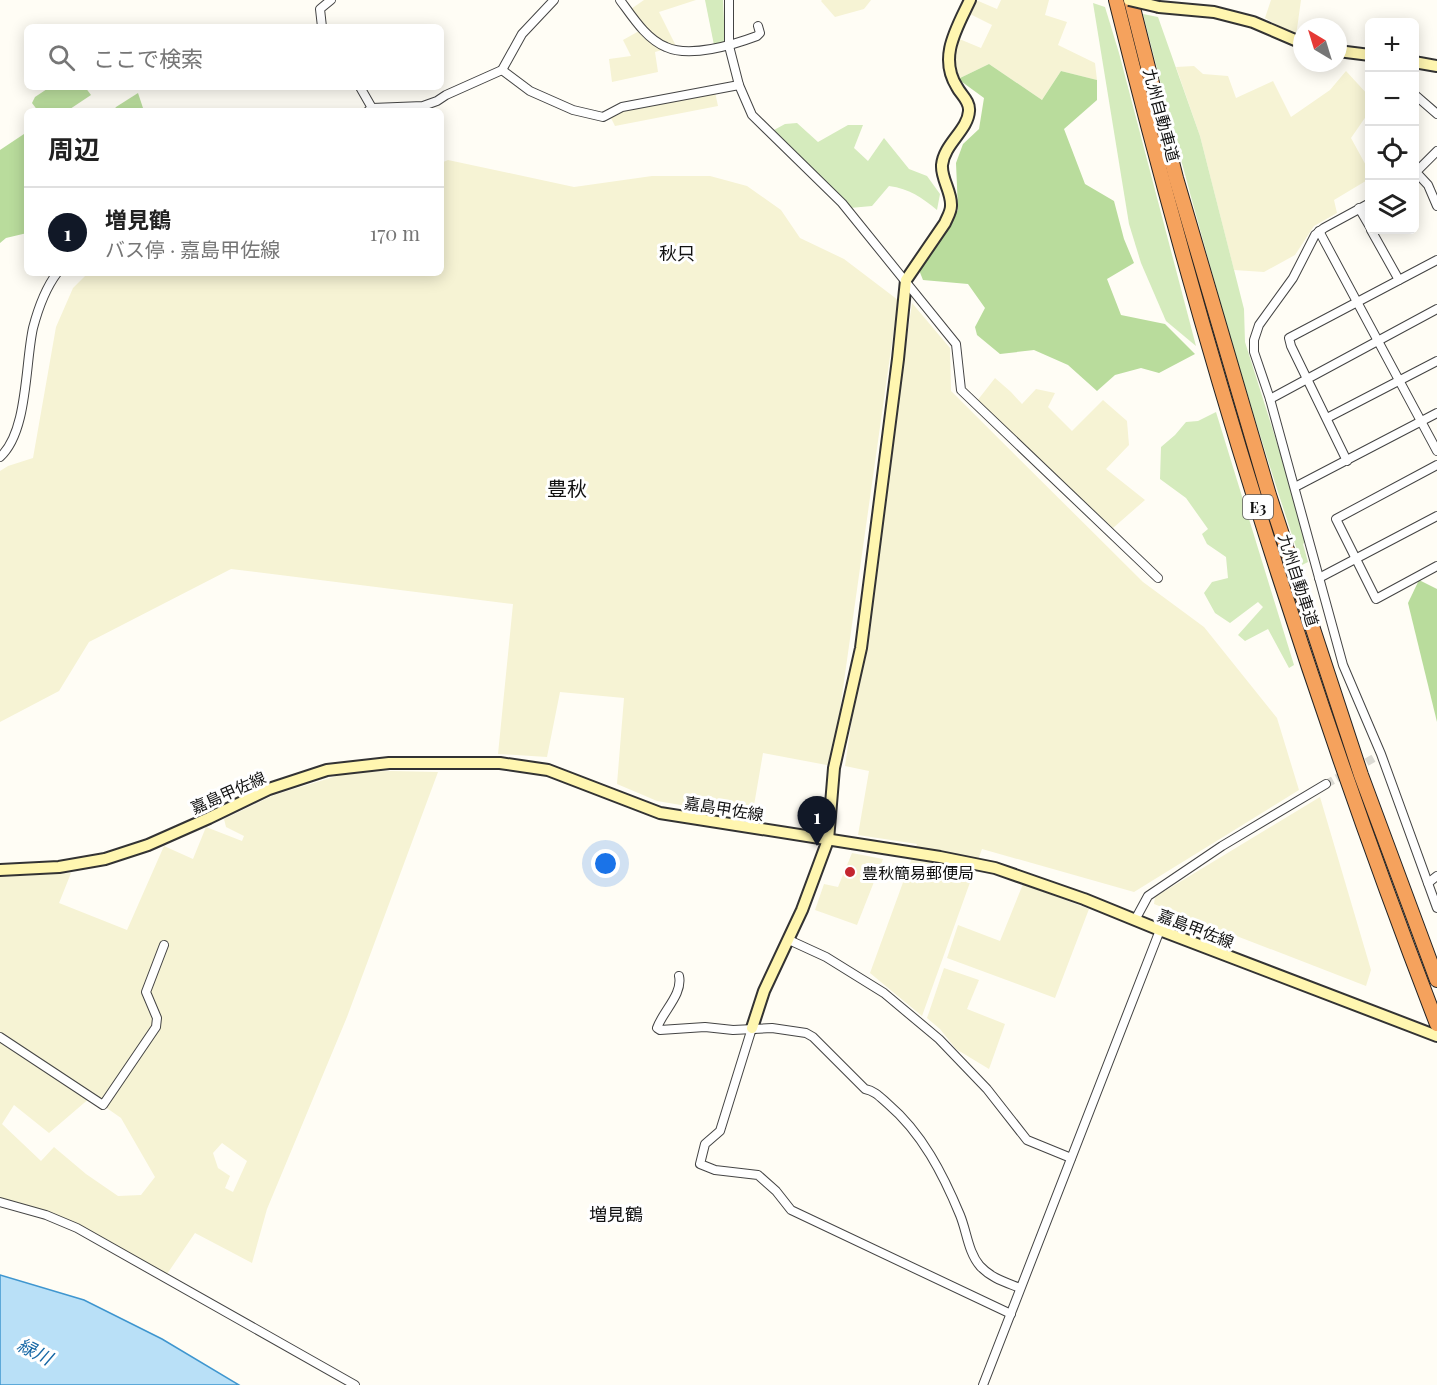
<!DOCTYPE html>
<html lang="ja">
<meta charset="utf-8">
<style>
:root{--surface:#fff;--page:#f6f6f6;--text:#222;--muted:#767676;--line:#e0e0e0;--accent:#111827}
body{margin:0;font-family:"Playfair Display","Noto Sans JP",serif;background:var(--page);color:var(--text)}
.controls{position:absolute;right:18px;top:18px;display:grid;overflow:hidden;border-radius:9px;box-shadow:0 3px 15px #0003}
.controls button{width:54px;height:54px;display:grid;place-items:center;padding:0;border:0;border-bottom:2px solid var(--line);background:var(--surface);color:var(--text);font:30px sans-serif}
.compass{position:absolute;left:1293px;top:18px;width:54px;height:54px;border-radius:50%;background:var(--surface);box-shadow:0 3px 15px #0003;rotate:322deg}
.you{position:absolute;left:606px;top:864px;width:21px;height:21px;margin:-15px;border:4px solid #fff;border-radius:50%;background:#1a73e8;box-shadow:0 0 0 9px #1a73e833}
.badge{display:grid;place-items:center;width:39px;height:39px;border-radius:50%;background:var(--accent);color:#fff;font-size:20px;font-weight:700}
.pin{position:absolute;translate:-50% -50px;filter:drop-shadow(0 2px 3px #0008)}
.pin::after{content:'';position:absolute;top:32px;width:21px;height:18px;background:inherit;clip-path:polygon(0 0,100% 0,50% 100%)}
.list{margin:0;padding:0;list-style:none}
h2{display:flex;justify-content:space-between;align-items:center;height:78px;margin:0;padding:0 24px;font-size:26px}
h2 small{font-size:20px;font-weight:400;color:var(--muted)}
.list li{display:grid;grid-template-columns:39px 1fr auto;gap:18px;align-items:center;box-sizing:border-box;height:90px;padding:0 24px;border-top:2px solid var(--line)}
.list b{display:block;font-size:22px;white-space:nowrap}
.list p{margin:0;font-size:20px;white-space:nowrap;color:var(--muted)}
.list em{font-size:20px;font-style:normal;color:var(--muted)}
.icon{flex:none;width:33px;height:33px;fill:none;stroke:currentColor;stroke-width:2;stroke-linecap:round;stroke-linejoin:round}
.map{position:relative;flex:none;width:1437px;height:1385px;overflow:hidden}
.search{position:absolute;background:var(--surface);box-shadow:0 3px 15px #0003;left:24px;top:24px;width:420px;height:66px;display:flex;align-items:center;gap:15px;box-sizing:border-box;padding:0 21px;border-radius:9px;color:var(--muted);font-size:22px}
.panel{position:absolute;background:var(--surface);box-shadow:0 3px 15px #0003;left:24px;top:108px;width:420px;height:168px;border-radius:9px}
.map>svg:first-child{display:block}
</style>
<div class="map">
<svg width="1437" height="1385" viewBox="0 0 1437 1385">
<rect width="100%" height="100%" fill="#fffdf5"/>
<g fill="#f6f3d4" fill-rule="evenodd">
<polygon points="644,0 696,0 659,12 676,46 655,52 658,72 612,82 609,59 631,56 623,40 639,31 642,24 631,9"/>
<polygon points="822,0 871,0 864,9 835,17 821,1"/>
<polygon points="976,0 997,9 1001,0 1049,0 1045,15 1067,22 1058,45 1095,63 1097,80 1061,71 1042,100 989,64 958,79 953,61 957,38 981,48 992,25 970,14"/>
<polygon points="1271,0 1301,0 1296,36 1265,18"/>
<polygon points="1194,66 1203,74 1228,76 1236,98 1273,81 1291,117 1330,90 1346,71 1369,96 1369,112 1351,138 1369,171 1369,179 1334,200 1337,213 1314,226 1295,255 1264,272 1234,270 1200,136 1176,67"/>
<polygon points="715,92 718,106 615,126 610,116 622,109"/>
<polygon points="448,160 574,187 652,176 710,176 747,186 781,210 800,238 844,259 898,300 832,766 763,753 752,817 657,801 617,784 624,698 560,692 547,757 498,754 513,604 231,569 89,642 59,691 0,722 0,471 8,466 33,458 56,327 73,288 88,273 441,273 441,163"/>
<polygon points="912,303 950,348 951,391 1143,582 1204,627 1277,718 1299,790 1134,892 982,849 922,1016 870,973 917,844 858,835 869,771 845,766"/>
<polygon points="995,378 1011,392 1022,404 1036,389 1055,393 1048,407 1072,431 1103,400 1127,421 1129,445 1106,469 1145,500 1113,528 977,401"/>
<path d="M 391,771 L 438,772 L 347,1017 L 267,1209 L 252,1263 L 195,1233 L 165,1277 L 46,1215 L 0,1198 L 0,877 L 71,873 L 59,903 L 127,930 L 164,846 L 193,859 L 206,827 L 242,841 L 244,836 L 226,827 L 224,819 L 274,795 L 350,772 ZM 91,1097 L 121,1118 L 155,1177 L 141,1195 L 118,1196 L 86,1174 L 54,1147 L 41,1161 L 2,1124 L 14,1105 L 49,1133 ZM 222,1143 L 247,1161 L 233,1192 L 225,1188 L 230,1176 L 218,1168 L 213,1153 Z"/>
<polygon points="1320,797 1371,970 1366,986 1154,904 1155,897"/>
<polygon points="852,853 883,859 857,925 815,910 824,884 838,887"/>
<polygon points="1023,884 1089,909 1055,998 947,958 958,925 1000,941"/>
<polygon points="944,968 979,980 967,1009 1005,1024 989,1069 956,1049 940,1029 927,1018"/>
</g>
<g fill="#d5ebbd">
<polygon points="705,0 723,0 725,43 714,45"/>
<polygon points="1093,3 1105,7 1119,53 1196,346 1166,321 1141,263 1129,224"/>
<path d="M 1143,14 L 1158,17 L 1200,136 L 1244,309 L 1245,342 L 1290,484 L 1305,542 L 1303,544 L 1308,562 L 1302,565 C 1241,384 1190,199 1143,14 Z"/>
<path d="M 797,123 L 818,142 L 848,125 L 863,125 L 854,148 L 868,161 L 884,138 L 909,169 L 927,176 L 940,194 L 937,210 C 921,197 910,189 889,186 L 872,206 L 850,208 L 774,130 L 785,124 Z"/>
<polygon points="1216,412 1294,665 1289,668 1268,629 1245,641 1238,635 1263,607 1258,602 1230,623 1215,613 1204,593 1212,582 1228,578 1226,557 1207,544 1202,534 1208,529 1186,498 1160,479 1161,447 1175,435 1186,422 1198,421"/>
</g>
<g fill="#b9dc9c">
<polygon points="989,64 1042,100 1061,71 1097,80 1097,100 1064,129 1085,184 1114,201 1124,239 1134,263 1107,279 1121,315 1165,324 1195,354 1159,373 1141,368 1115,375 1097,391 1068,365 1034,350 1000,354 977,335 975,327 985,308 968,284 923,280 919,270 958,210 956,163 963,144 979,129 984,98 958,79"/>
<polygon points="50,87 85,87 91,95 67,111 38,111 32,103 35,97"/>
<polygon points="138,93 144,111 113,111 116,107"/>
<polygon points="27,132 27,233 6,238 0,243 0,150"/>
<polygon points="1419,580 1437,589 1437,722 1408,603"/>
</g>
<polygon fill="#b9e0f7" stroke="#3f96cf" stroke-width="1.5" points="0,1275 84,1300 162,1339 239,1385 0,1385"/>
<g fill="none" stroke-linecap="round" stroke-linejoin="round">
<g stroke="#dbdad3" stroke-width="8" stroke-dasharray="8 4" stroke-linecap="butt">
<polyline points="1356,768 1374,758"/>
<polyline points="1326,784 1346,773"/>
</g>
<g stroke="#444" stroke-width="10">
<g id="street">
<path d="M 620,0 C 632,16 646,39 666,47 C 690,58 733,45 757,36 L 760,33 L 758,26"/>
<polyline points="729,0 729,46 739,85 752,115 842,203 956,344 961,390 1158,578"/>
<polyline points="322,27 320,9 331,0"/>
<polyline points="502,70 530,91 573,110 603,117 622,107 739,85"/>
<polyline points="360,87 372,108"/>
<polyline points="1414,94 1437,114"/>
<polyline points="368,111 372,108 423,106 437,101 446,95 502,70 522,34 554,0"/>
<polyline points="1370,116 1370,121"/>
<polyline points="1414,170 1428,185 1437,206"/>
<polyline points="1414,174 1437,151"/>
<polyline points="1370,203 1324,228 1315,235 1293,278 1259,325 1254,340 1254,352 1270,399 1343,665 1381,754 1437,908"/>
<polyline points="1359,208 1370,227"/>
<polyline points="1371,230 1399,280"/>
<polyline points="1319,231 1437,451"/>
<polyline points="1270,399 1437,309"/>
<polyline points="1327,418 1437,361"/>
<path d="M 0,457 C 28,432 25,364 33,328 C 38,309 45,289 57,273"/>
<polyline points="1347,461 1291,346 1289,338 1437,260"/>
<polyline points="1437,465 1336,519 1376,599 1437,566"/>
<polyline points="1295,487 1437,413"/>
<polyline points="1319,578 1437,516"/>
<polyline points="1428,883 1437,876"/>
<polyline points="1135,920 1148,896 1222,846 1326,784"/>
<polyline points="789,940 826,957 884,993 939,1039 987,1089 1027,1140 1071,1158"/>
<path d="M 679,976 C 683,994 663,1011 657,1028 L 660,1030 L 705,1027 L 733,1030 L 772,1028 L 806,1033 L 813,1037 L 865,1089 C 875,1091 880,1097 888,1104 C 922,1133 943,1174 960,1215 C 967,1232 968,1252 980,1266 C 991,1278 1005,1282 1020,1288"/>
<polyline points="752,1028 720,1131 705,1144 700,1164 715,1170 758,1175 776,1191 791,1210 1011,1314"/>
<polyline points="0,1037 103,1105 156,1027 157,1018 146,992 164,945"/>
<polyline points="0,1202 46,1215 77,1228 355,1385"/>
<polyline points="983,1385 1160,930"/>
</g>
</g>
<g stroke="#333" stroke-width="14">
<g id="secondary">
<polyline points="1159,7 1214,12 1253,22 1302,43"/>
<polyline points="1338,51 1370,55"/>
<polyline points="1414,62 1437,66"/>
<polyline points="0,870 59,867 105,859 148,845 209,818 269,789 327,770 389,763 500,763 548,770 660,813 940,857 995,868 1084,899 1160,930 1437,1036"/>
<path d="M 752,1028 L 764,991 L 802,910 L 828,840 L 834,768 L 861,648 L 898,359 L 906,280 L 945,223 C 947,218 951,212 951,206 C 952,192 941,179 942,165 C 944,144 968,130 969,111 C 970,101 961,95 957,87 C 938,57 957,28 970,0"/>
</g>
</g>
<g stroke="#222" stroke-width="16">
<g id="highway">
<path d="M 1116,0 C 1202,347 1308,690 1437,1024"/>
<polyline points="1131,0 1176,178 1269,495 1361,775 1437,980"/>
</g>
</g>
<use href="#street" stroke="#fff" stroke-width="8"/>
<use href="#secondary" stroke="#fff6b0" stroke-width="10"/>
<use href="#highway" stroke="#f5a25d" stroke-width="14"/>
<g stroke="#333" stroke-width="14" stroke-linecap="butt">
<polyline id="secondary-bridge" points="1129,0 1159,7"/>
</g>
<use href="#secondary-bridge" stroke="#fff6b0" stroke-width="10"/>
</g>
<circle fill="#c4262e" stroke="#fff" stroke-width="2" cx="850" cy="872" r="6"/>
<g text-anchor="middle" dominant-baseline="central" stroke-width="6" stroke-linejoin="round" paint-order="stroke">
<rect fill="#fff" stroke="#585858" stroke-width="1.5" x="1243" y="495" width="30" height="24" rx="4.5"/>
<g font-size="15" font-weight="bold" fill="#111">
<text x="1258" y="507">E3</text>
</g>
<g font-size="16" fill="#111" stroke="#fff">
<text transform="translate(1162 115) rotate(75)">九州自動車道</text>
<text transform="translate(1299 580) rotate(72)">九州自動車道</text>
<text transform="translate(228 792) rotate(-24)">嘉島甲佐線</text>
<text transform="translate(724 808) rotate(9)">嘉島甲佐線</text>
<text transform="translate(1196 928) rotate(21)">嘉島甲佐線</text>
</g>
<g font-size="16" fill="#111" stroke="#fff" text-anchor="start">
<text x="862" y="872">豊秋簡易郵便局</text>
</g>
<g font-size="18" fill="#111" stroke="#fff">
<text x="677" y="253">秋只</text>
<text x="616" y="1214">増見鶴</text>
</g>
<g font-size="18" font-style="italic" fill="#1768a6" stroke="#fff">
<text transform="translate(35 1351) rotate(27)">緑川</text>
</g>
<g font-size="20" fill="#111" stroke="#fff">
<text x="567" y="487">豊秋</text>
</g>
</g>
</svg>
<div class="controls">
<button>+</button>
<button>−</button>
<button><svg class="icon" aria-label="locate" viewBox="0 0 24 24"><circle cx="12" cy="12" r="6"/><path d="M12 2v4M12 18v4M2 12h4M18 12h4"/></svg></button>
<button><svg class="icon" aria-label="layers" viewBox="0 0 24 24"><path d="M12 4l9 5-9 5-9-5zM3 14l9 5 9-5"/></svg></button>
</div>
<svg class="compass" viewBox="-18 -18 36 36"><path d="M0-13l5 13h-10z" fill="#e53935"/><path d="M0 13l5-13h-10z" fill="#767676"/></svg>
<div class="you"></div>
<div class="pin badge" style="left:817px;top:846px">1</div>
<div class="search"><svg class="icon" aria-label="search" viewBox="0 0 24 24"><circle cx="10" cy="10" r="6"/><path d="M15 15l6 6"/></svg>ここで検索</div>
<section class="panel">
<h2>周辺<small></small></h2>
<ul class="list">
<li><span class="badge">1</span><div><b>増見鶴</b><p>バス停 · 嘉島甲佐線</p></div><em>170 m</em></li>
</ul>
</section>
</div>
